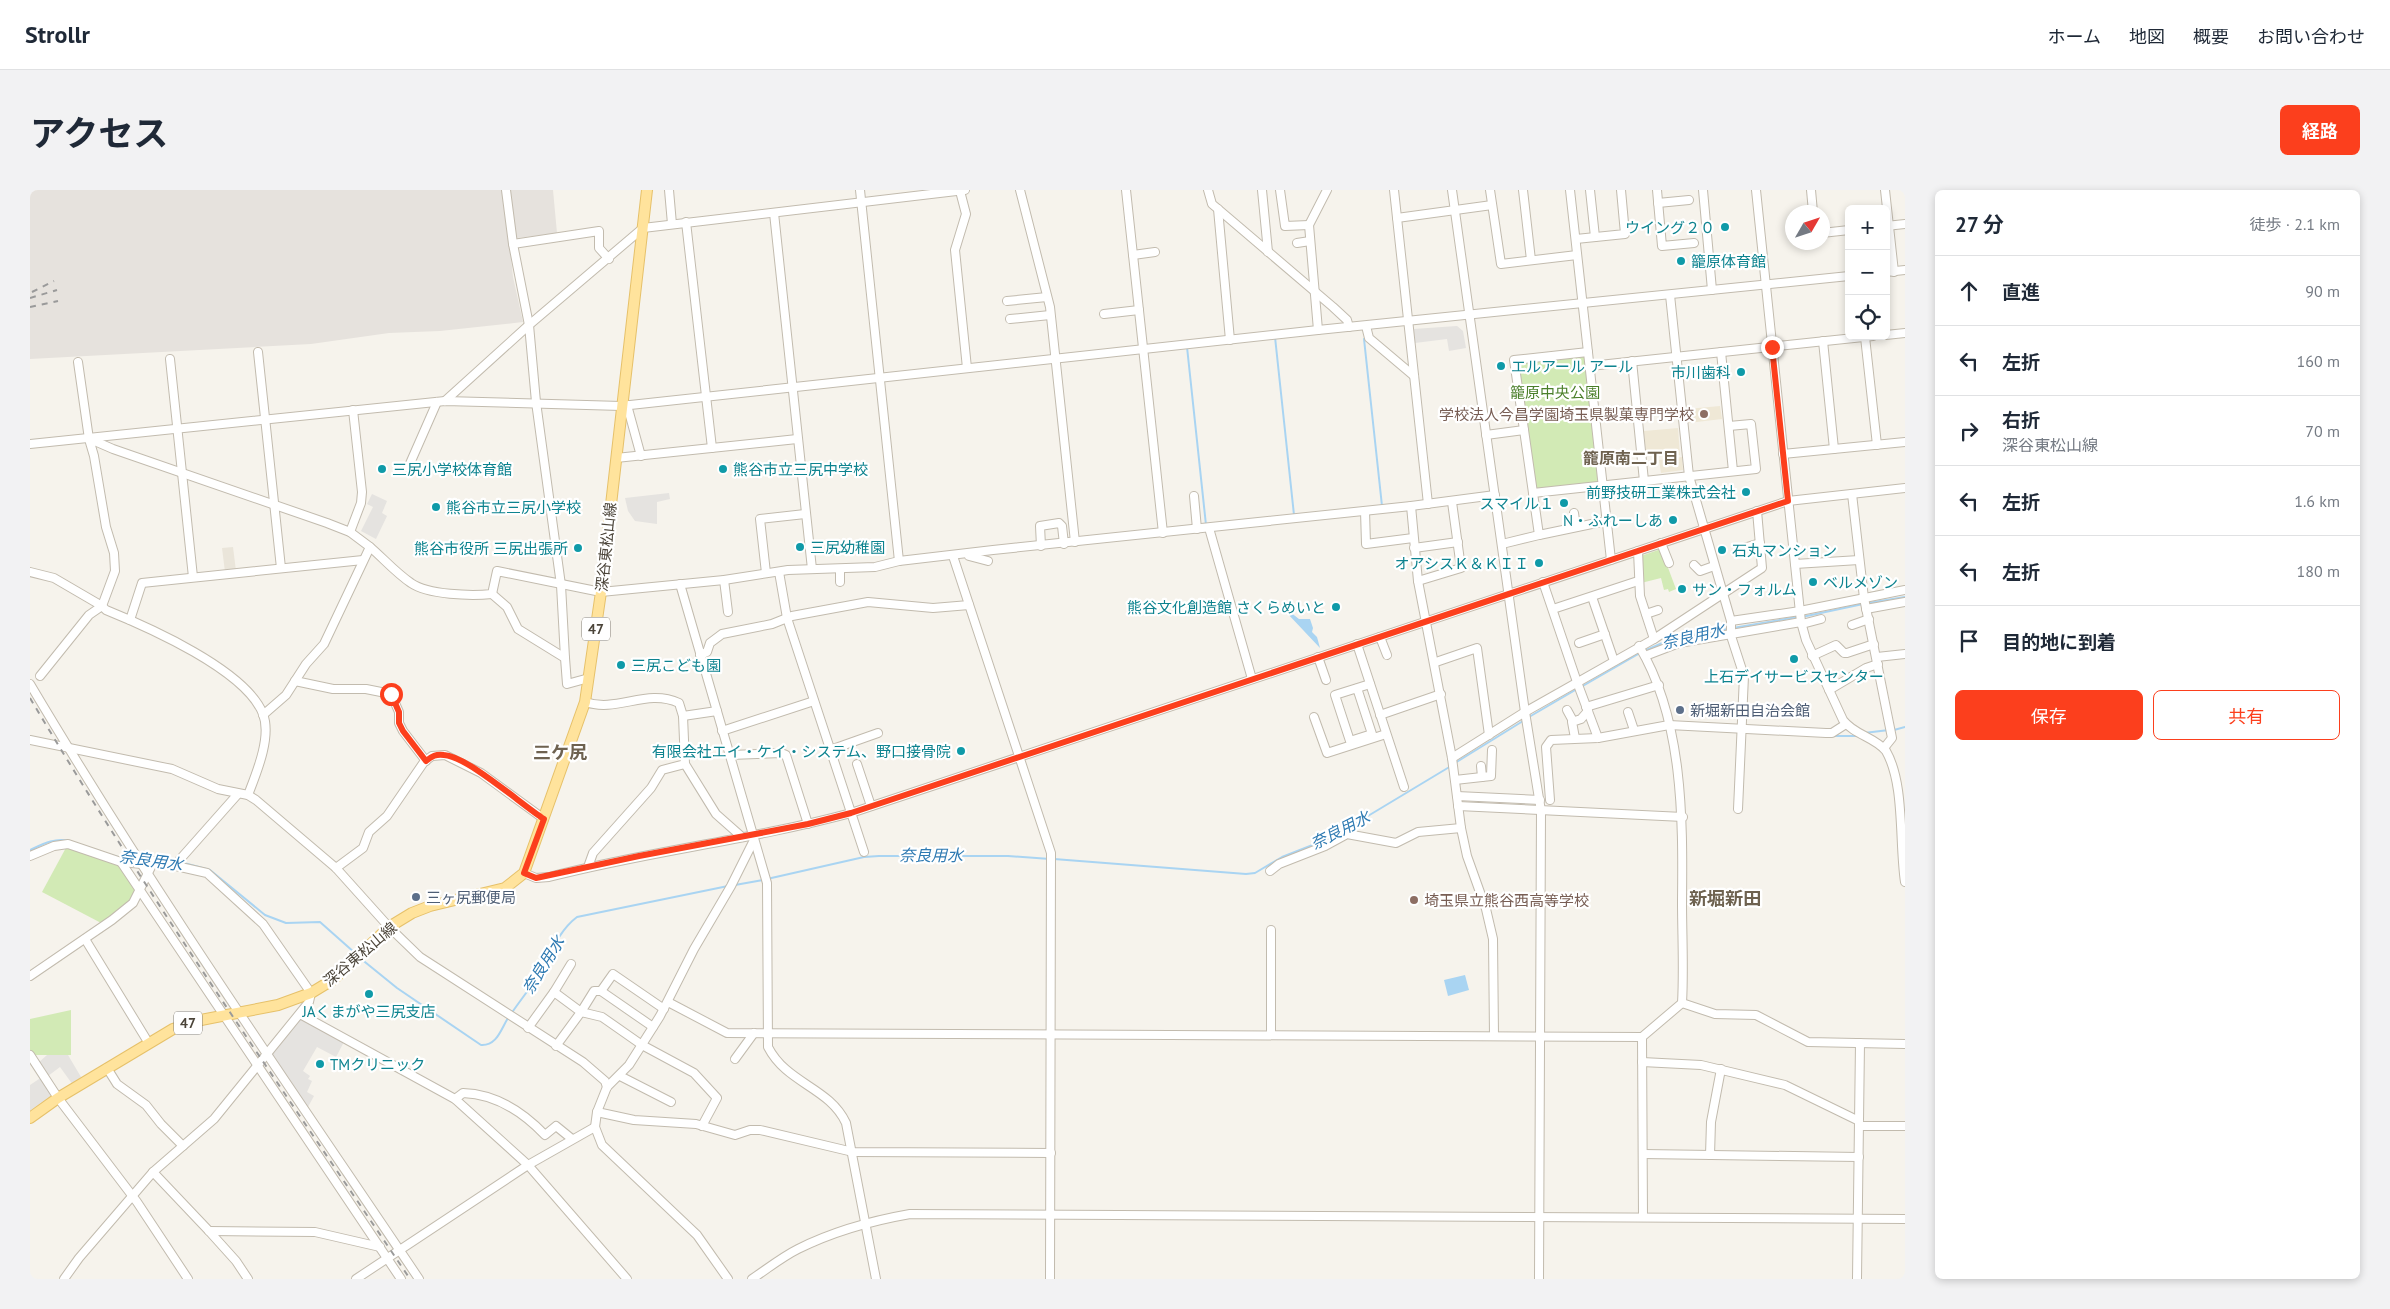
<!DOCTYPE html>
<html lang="ja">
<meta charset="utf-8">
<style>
:root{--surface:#fff;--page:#f2f2f3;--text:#1f2937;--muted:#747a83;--line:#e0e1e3;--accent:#fc3f1d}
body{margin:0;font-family:"PT Sans","Noto Sans JP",sans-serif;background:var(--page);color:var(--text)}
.controls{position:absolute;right:15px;top:15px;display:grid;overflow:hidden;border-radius:8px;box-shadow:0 2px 8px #0003}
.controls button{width:45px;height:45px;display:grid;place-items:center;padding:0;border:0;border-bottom:1px solid var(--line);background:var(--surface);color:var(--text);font:25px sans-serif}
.compass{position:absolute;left:1755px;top:15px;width:45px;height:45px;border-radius:50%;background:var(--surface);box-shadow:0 2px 8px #0003;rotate:51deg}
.stop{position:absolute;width:15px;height:15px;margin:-11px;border:4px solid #fc3f1d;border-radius:50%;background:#fff}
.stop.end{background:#fc3f1d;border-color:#fff;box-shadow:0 1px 5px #0008}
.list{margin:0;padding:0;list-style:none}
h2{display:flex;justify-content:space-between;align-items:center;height:65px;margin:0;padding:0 20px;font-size:21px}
h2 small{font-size:16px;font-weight:400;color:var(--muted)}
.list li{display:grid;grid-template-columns:32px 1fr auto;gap:15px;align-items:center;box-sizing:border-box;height:70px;padding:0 20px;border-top:1px solid var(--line)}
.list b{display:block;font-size:19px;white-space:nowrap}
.list p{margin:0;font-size:16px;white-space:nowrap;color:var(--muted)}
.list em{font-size:16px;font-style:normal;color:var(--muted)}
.actions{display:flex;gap:10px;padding:15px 20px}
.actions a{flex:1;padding:11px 0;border:1px solid var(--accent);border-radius:8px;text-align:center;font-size:18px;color:var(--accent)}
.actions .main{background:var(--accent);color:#fff}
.icon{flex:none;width:28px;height:28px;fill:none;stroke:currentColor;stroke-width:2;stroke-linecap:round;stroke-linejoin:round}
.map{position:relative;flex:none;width:1875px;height:1089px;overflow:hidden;border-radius:8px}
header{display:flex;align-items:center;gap:30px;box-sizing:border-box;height:70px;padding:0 25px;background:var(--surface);border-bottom:1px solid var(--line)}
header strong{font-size:24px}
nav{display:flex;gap:28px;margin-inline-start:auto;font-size:18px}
.intro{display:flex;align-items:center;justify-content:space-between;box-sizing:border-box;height:120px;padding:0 30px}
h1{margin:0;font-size:35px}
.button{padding:12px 22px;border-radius:8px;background:var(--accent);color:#fff;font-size:18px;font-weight:700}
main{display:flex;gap:30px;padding:0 30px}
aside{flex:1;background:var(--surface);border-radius:8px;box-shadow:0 2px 8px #0003}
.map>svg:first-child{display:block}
</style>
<header>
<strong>Strollr</strong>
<nav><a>ホーム</a><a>地図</a><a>概要</a><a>お問い合わせ</a></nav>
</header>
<div class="intro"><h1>アクセス</h1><a class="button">経路</a></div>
<main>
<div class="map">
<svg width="1875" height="1089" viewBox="0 0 1875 1089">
<rect width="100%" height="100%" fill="#f6f3ec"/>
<polygon fill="#eae5da" points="203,357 206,381 195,382 192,358"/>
<polygon fill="#e6e2dd" points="0,0 523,0 527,43 479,49 483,87 493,132 410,141 359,143 281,154 0,169"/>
<g fill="#efe8d6">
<polygon points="1690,216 1692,229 1658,233 1657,219"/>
<polygon points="1648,238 1650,265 1637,266 1636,261 1616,263 1614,241"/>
<polygon points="1652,267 1653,280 1631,283 1629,270"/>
</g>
<g fill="#d2eab5">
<polygon points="1552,165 1555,167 1568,290 1566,293 1507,300 1505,298 1487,174 1490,171"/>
<polygon points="1631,359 1646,399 1639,402 1638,399 1634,400 1631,388 1611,393 1611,366"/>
<polygon points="38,654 91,672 110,700 101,713 73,734 12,702"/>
<polygon points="41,820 41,865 4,865 0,860 0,829"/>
</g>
<g fill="#e5e3e0">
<polygon points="1427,136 1433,141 1436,158 1419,161 1417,149 1385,153 1383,139"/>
<polygon points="639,303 640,309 627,312 627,334 605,331 598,321 595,308"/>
<polygon points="342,304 357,311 352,323 357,326 346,349 331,341 343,317 337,314"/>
<polygon points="273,826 315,850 306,867 287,857 273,881 280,886 278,889 282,891 277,902 284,906 273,926 236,869"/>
<polygon points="17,865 38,865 51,887 43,895 30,877 18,886 8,873"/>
<polygon points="12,887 25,904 0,922 0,895"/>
</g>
<g fill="#a9d4f2">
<polygon points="1260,422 1269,429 1280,429 1283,438 1282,442 1287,447 1290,458 1257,423"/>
<polygon points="1435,785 1439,800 1418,806 1414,790"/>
</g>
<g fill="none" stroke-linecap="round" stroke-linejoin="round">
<g stroke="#a9d4f2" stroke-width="2">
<polyline points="1245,147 1264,325"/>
<polyline points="1334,149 1352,316"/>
<polyline points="1157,157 1176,335"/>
<polyline points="1838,413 1875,407"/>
<polyline points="1772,427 1833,414"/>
<polyline points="1703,438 1767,427"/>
<polyline points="1614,461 1644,448 1698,439"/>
<polyline points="1551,497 1610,463"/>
<polyline points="1499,527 1547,499"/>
<polyline points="1864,540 1875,537"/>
<polyline points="1834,543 1859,540"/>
<polyline points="1803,546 1827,546"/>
<polyline points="1425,573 1493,531"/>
<path d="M 0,660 C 11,655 26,647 38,651"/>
<polyline points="78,664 91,668 105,668"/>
<polyline points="110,668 120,668"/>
<polyline points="133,669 145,671"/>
<polyline points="1024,669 1216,684 1225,683 1252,667 1303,647 1421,576"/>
<polyline points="150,672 180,680 235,725 256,733 290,732 325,763"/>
<polyline points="737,689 834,667 849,666 978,666 1020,669"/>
<polyline points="705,695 733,690"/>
<path d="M 330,768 L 367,798 L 451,855 C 467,856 471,839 478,828"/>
<path d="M 481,824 C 489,812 498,801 506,789 C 519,768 527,742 547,727 L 698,696"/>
</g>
<g stroke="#c2bbae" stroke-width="10">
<g id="minor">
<polyline points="476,0 483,54 499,135 506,212 531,395 535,468"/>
<polyline points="639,0 642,34"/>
<polyline points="830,0 869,371"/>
<polyline points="990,0 1020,117 1045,352"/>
<polyline points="1096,0 1133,343"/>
<polyline points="1178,0 1182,14 1188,19 1303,117 1317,130 1319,137"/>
<polyline points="1232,0 1238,62"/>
<polyline points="1250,0 1255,36 1279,35"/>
<polyline points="1364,0 1398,314"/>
<polyline points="1422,0 1495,522 1511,621 1509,1089"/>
<polyline points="1460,0 1471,74 1547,65"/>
<polyline points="1493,0 1501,70"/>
<polyline points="1540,0 1581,370"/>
<polyline points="1560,0 1565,47"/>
<polyline points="1627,0 1632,56 1664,53"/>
<polyline points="1673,0 1682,100"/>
<path d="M 1726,0 L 1771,432 L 1776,450 L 1813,530 C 1824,545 1845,547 1856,561 C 1875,594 1869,652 1875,692"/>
<polyline points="1781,0 1783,22"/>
<polyline points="1855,0 1864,82"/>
<polyline points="930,1 936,24 925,60 937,178"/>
<polyline points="1628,13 1659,10"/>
<polyline points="1188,19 1200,150"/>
<polyline points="744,23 782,379"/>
<polyline points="1367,28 1462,15"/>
<polyline points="656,32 682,258"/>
<polyline points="1856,36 1875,34"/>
<polyline points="1792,43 1819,40"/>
<polyline points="1546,49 1595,44 1591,0"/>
<polyline points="1267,53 1280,51"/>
<polyline points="483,54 569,41 569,58 579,69"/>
<polyline points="1103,65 1125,62"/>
<polyline points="1856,82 1875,80"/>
<polyline points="1640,105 1659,286 1701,431 1701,446 1714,486 1708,619"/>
<polyline points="977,111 1017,107"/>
<polyline points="1074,124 1109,120"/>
<polyline points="980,129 1020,125"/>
<polyline points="1336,136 1339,148 1384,186"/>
<polyline points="1288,140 1279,35 1297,0"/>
<polyline points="1856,145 1875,143"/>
<polyline points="1835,147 1847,255"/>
<polyline points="1793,151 1804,259"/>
<polyline points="228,162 251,378"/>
<polyline points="1558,162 1484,170 1509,345 1576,331"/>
<polyline points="1691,162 1703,281"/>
<polyline points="140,169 163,387"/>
<polyline points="1602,171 1614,291"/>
<polyline points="1560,176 1843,146"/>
<polyline points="415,211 499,135 613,38 935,0"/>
<polyline points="597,215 611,266"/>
<polyline points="1456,245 1494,240"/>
<polyline points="60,249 83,259 297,333 320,342 340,357 294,454 276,474 256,505 233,525"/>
<polyline points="0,254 415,211 591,216 1288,140 1819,86"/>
<polyline points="1753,264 1875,252"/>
<polyline points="586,268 767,249"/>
<polyline points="378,278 407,212"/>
<polyline points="1503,303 1726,279 1721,234 1699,236"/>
<polyline points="1822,304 1834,408 1862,548 1854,558"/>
<polyline points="1164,306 1167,339"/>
<polyline points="1381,316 1388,391 1422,568 1431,638 1437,666 1456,719 1463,749 1464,846"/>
<polyline points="1335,321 1336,354 1383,348"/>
<polyline points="1544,323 1546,337"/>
<polyline points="1179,338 1222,489"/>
<polyline points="320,342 331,313 332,302 323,220"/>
<polyline points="1631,353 1639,373"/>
<polyline points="1472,354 1509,345"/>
<polyline points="1011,356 1010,336 1029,333 1032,336 1034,354"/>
<path d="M 340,357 C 353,368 366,383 381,393 C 398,405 441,406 462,404 L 467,381 L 571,402 L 694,390 L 758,380 L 845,377 L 869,371 L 963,360 L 1381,316 L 1465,305"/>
<polyline points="1384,358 1428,352"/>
<polyline points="1714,358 1730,353"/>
<polyline points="1608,361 1610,406 1624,449"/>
<polyline points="923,366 1021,663 1020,1089"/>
<polyline points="939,366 958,371"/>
<polyline points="1765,374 1829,370"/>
<polyline points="1664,375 1670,381 1684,376"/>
<polyline points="810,380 810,392"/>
<path d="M 0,382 L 24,388 L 72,416 L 76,420 C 118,437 216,480 233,524 C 242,547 226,584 218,605"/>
<polyline points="749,382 757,428 834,662"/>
<polyline points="736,383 730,329 775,324"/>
<polyline points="694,390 698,422"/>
<polyline points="1388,391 1431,378 1422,312"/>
<polyline points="1513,392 1547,492 1568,548"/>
<path d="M 650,394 L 737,693 L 738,857 C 757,894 799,897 816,933 L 846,1089"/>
<polyline points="462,404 477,417 488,439 535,468 537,494 559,488"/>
<polyline points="1562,407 1584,471"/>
<polyline points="1523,419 1608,391"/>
<polyline points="1836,419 1875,412"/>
<polyline points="1616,424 1628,420"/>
<polyline points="100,430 112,393 333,370"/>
<polyline points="1701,431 1770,421 1875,400"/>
<polyline points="1772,434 1791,429"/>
<polyline points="1822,435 1839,429"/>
<polyline points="1350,447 1357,465"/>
<polyline points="1549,453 1575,444"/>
<polyline points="1327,454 1374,597"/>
<polyline points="670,465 677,462 680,453 692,444 742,434 762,426 838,412 903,418 939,415"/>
<polyline points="1615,466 1649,453 1771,432"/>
<polyline points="1782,466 1806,455 1814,463 1817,463 1844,454"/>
<polyline points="1288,467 1296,490"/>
<polyline points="1847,467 1875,464"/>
<polyline points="1406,472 1447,458 1459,545"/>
<polyline points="10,486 59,425 72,416 85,381 84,363 76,337 64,266 59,249 48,172"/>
<polyline points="265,491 303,499 336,499 361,504 369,522 369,533 373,541 396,571"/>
<path d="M 0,494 C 121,698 257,893 389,1089"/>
<polyline points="1327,498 1342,544 1320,551 1305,505 1340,494"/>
<polyline points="1799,500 1836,478 1848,474"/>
<path d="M 555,512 C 588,523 616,498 649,513 L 653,526 L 655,574 L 686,624 L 712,647"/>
<polyline points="1556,517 1629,495"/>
<polyline points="1537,520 1543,531"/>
<polyline points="1598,522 1604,540"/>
<polyline points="1350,525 1411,504"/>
<polyline points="653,526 687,521"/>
<polyline points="1284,527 1297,563 1356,544"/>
<polyline points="692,541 784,511"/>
<polyline points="1545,548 1542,532 1551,529 1558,521"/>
<polyline points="0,550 142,579 188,599 218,605 226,610 306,678 359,737 390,767 553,872 575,891 577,897"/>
<polyline points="800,560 848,543"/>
<polyline points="700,565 751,563 756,565 778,634"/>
<polyline points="1422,568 1495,522 1624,449 1732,378 1727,321"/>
<polyline points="827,574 841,616"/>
<polyline points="1451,576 1452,587"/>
<polyline points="1425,590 1461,586 1462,560"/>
<polyline points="1427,606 1510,610"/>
<polyline points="1520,610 1516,557 1521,550 1568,548 1639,535 1796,543 1802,543 1816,534"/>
<polyline points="1428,616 1653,627"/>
<polyline points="0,666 24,656 38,654 91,672 112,674 124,671 177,683 233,734 281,803 279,812 184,929 123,982 49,1068 34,1089"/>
<polyline points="91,672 371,1089"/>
<polyline points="145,675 207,605"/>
<polyline points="558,677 563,663 621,598 632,580 655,574"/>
<polyline points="306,678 333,658 339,642 357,626 394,572 402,566 415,565 451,583 514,629"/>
<polyline points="1240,681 1249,674 1295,656 1317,644 1366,653 1388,642 1431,638"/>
<path d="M 494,683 L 506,688 L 519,687 C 619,661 721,650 821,623 L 1758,311 L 1875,298"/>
<polyline points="1241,740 1241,845"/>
<polyline points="55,749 118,852"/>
<polyline points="0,786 82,730 103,713 124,671"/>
<polyline points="571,801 583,784 634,819"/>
<polyline points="524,802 541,774"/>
<path d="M 638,812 L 697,843 L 1612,847 L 1652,813 C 1654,779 1652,745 1652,711 C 1653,628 1653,529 1609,456"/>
<polyline points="1652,813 1685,824 1726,825 1778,852 1875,854"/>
<polyline points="270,824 425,909 498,975 597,1089"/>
<polyline points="623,837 571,801 564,801 551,822 572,827 612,855 664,883 687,908 672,936"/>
<polyline points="498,838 524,802 551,822 526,856"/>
<polyline points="1612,847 1613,1027"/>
<polyline points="0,865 28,908 107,1012 158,1089"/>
<polyline points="705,869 724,843"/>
<polyline points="1612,872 1671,875 1755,895 1829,931"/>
<polyline points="77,878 87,894 116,915 131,934 153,956"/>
<polyline points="590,886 641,912"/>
<path d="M 425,909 L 433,903 C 465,904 493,922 515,945 L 526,936 L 542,949"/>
<polyline points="567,922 604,930 666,934 705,945 720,940 730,940 823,962 1021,963"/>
<polyline points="1829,936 1875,936"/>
<polyline points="1613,964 1829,967"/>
<polyline points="1680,965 1681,932 1691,879"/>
<polyline points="123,982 179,1041 206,1071 218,1089"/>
<polyline points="179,1041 285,1042 350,1057"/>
<polyline points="326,1089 498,975 565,937"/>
<polyline points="698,1089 667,1045 572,955 565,937 567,922 577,897 599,875 630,826 664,759 701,696 724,650"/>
<path d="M 722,1089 C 737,1079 752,1067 768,1059 C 804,1041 840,1031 880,1024 L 1875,1029"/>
<polyline points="1827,1089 1830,853"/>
</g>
</g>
<g stroke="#e6c16a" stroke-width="12">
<polyline id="major" points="0,928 28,908 143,839 171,830 248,815 281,803 304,789 359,737 382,723 400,716 475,698 494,683 555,512 571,402 617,0"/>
</g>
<use href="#minor" stroke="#fff" stroke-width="8"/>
<use href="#major" stroke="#ffe39c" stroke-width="10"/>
<g stroke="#9a9a9a" stroke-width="2" stroke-dasharray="6 6" stroke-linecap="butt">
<polyline points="2,102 24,91"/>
<polyline points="0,108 27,100"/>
<polyline points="0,117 28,111"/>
<path d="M 0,508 C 118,707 251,897 380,1089"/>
</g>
</g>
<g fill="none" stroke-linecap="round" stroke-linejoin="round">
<path stroke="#fc3f1d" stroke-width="6" d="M 361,504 L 369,522 L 369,533 L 373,541 L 396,571 C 402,566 406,564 414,565 C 437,566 492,615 514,629 L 494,683 L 506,688 L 609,666 L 778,634 L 821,623 L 1758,311 L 1742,157"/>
</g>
<g fill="#0f9aa8" stroke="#fff" stroke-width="2">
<circle cx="1695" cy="37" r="5"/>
<circle cx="1651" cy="71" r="5"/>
<circle cx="1471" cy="176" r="5"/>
<circle cx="1711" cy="182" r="5"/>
<circle cx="352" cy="279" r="5"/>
<circle cx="693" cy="279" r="5"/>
<circle cx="1716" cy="302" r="5"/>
<circle cx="1534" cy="313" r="5"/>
<circle cx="406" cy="317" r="5"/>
<circle cx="1643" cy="330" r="5"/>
<circle cx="770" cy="357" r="5"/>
<circle cx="548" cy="358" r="5"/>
<circle cx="1692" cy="360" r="5"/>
<circle cx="1509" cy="373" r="5"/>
<circle cx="1783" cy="392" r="5"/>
<circle cx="1652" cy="399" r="5"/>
<circle cx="1306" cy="417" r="5"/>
<circle cx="1764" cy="469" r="5"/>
<circle cx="591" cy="475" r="5"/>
<circle cx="931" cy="561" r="5"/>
<circle cx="339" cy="804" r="5"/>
<circle cx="290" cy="874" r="5"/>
</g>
<g fill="#8d6e63" stroke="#fff" stroke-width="2">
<circle cx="1674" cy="224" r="5"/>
<circle cx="1384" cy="710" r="5"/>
</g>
<g fill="#5c6f8a" stroke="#fff" stroke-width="2">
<circle cx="1650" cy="520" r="5"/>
<circle cx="386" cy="707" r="5"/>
</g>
<g text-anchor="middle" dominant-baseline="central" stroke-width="4.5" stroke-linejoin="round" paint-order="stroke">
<g fill="#fff" stroke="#817c74" stroke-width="1">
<rect x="552" y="427.5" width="28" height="23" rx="4"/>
<rect x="144" y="821.5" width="28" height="23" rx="4"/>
</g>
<g font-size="14" font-weight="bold" fill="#4b4439">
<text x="566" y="439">47</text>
<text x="158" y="833">47</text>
</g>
<g font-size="15" fill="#0d838f" stroke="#fff" text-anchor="start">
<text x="1685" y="37" text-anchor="end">ウイング２０</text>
<text x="1661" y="71">籠原体育館</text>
<text x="1481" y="176">エルアール アール</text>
<text x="1701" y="182" text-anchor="end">市川歯科</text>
<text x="362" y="279">三尻小学校体育館</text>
<text x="703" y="279">熊谷市立三尻中学校</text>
<text x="1706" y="302" text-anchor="end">前野技研工業株式会社</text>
<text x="1524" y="313" text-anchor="end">スマイル１</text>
<text x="416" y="317">熊谷市立三尻小学校</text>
<text x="1633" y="330" text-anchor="end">N・ふれーしあ</text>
<text x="780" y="357">三尻幼稚園</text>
<text x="538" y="358" text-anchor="end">熊谷市役所 三尻出張所</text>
<text x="1702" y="360">石丸マンション</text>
<text x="1499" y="373" text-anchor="end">オアシスＫ＆ＫＩＩ</text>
<text x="1793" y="392">ベルメゾン</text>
<text x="1662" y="399">サン・フォルム</text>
<text x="1296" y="417" text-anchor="end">熊谷文化創造館 さくらめいと</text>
<text x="601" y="475">三尻こども園</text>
<text x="1764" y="486" text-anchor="middle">上石デイサービスセンター</text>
<text x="921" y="561" text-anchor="end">有限会社エイ・ケイ・システム、野口接骨院</text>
<text x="339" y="821" text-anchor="middle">JAくまがや三尻支店</text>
<text x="300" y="874">TMクリニック</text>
</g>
<g font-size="15" fill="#4a7f2a" stroke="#fff">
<text x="1525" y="202">籠原中央公園</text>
</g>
<g font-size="15" fill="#785e54" stroke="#fff" text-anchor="end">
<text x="1664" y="224">学校法人今昌学園埼玉県製菓専門学校</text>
<text x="1394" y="710" text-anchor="start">埼玉県立熊谷西高等学校</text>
</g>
<g font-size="15" fill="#4b4439" stroke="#fff">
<text transform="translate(576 357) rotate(-84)">深谷東松山線</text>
<text transform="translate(330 764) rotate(-40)">深谷東松山線</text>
</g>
<g font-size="15" fill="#4e5e75" stroke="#fff" text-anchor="start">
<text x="1660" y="520">新堀新田自治会館</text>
<text x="396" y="707">三ヶ尻郵便局</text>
</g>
<g font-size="16" font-weight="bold" fill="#6e6250" stroke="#fff">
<text x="1601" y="268">籠原南二丁目</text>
</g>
<g font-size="16" font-style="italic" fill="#2e7ab2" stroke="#fff">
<text transform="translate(1663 446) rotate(-13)">奈良用水</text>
<text transform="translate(1310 640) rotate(-27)">奈良用水</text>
<text x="901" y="665">奈良用水</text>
<text transform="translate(121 670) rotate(8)">奈良用水</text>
<text transform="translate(513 775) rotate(-58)">奈良用水</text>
</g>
<g font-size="18" font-weight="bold" fill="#6e6250" stroke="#fff">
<text x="530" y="562">三ケ尻</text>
<text x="1695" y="708">新堀新田</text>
</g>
</g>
</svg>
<div class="controls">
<button>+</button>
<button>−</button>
<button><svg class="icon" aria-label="locate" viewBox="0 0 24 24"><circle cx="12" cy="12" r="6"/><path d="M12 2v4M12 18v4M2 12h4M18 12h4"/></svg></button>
</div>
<svg class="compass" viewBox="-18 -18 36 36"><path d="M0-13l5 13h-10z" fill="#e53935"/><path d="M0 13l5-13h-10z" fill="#747a83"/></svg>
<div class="stop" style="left:361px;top:504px"></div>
<div class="stop end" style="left:1742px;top:157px"></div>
</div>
<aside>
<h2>27 分<small>徒歩 · 2.1 km</small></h2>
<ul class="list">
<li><svg class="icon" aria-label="ahead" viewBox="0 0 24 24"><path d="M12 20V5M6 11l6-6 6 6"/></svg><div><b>直進</b></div><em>90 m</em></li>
<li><svg class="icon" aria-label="left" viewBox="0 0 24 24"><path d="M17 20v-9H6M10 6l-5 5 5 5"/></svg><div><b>左折</b></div><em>160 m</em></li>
<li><svg class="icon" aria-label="right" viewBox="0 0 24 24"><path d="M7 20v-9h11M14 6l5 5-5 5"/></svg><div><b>右折</b><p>深谷東松山線</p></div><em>70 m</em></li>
<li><svg class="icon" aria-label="left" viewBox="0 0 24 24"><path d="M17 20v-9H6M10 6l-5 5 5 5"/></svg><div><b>左折</b></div><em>1.6 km</em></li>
<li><svg class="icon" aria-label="left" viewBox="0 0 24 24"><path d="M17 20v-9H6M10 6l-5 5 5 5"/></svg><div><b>左折</b></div><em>180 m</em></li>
<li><svg class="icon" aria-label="arrive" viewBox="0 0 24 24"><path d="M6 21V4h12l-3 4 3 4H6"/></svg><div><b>目的地に到着</b></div></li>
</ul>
<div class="actions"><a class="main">保存</a><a>共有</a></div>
</aside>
</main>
